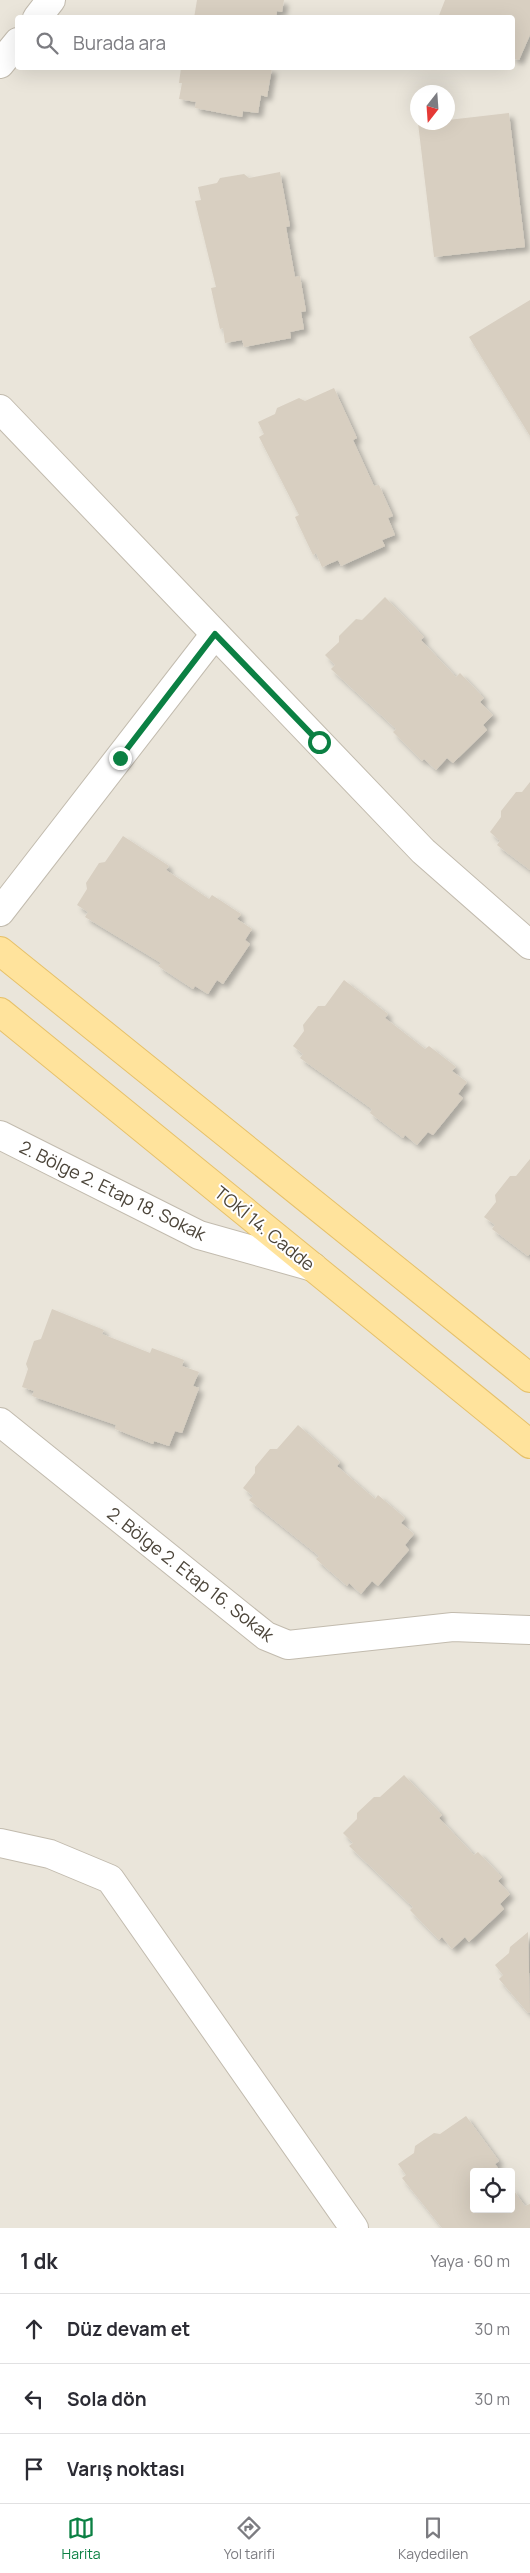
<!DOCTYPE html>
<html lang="tr">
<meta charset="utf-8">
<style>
:root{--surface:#fff;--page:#f7f7f7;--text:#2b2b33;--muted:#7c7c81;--line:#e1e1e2;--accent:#0b8043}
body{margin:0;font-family:Manrope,sans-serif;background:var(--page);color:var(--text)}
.controls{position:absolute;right:15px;bottom:15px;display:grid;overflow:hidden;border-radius:5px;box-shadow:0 5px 20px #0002}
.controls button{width:45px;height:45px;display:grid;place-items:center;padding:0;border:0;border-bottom:1px solid var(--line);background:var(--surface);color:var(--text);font:25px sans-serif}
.compass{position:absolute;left:410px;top:85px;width:45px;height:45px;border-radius:50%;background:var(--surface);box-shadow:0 5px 20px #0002;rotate:197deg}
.stop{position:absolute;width:15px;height:15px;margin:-11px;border:4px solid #0b8043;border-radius:50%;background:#fff}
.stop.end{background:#0b8043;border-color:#fff;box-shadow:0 1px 5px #0008}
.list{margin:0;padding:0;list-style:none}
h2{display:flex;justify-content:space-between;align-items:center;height:65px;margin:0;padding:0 20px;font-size:21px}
h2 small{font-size:16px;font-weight:400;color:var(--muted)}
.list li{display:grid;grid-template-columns:32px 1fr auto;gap:15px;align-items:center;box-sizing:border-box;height:70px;padding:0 20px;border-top:1px solid var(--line)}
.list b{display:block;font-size:19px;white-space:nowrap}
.list em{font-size:16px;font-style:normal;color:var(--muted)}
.icon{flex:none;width:28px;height:28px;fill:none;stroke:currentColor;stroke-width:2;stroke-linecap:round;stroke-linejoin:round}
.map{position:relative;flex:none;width:530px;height:2228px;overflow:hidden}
.search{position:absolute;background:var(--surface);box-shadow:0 5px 20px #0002;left:15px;right:15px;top:15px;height:55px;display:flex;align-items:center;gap:12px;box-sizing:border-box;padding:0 18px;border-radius:5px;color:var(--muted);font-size:19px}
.sheet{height:275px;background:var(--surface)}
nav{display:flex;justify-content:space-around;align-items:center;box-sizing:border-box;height:70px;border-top:1px solid var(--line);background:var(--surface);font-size:14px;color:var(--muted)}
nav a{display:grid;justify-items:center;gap:2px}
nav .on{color:var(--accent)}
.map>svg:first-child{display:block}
</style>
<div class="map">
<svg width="530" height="2228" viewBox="0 0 530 2228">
<defs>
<filter id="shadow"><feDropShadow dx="4.5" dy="4.5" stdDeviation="2.5" flood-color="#0004"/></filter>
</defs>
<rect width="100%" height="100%" fill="#f6f3ec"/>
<path fill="#eae5da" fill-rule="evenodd" d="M 0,0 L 530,0 L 530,2228 L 0,2228 ZM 18,18 L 512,18 L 512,68 L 18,68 ZM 418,92 L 448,92 L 448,122 L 418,122 ZM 474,2172 L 511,2172 L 511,2209 L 474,2209 Z"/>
<g fill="#d8cfc1" filter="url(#shadow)">
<polygon points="197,0 284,0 282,12 277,11 276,18 194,18"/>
<polygon points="445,0 530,0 530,35 519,60 512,58 512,18 438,18"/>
<polygon points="181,68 272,68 267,97 261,95 258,113 243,111 242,117 195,108 196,102 179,99 182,83 179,83"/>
<polygon points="509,113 525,247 434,257 418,123 448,122 448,120"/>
<polygon points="280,172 290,226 286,227 295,277 300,276 306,311 301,312 304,329 290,332 291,338 244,347 242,340 225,343 223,328 220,329 211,288 216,287 195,201 201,200 198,187 217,183 220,178 244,174 249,178"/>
<polygon points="530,300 530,436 469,337"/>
<polygon points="334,388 357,438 353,440 374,486 379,485 393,516 388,518 395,535 382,540 385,546 341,566 338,560 322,567 316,553 313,555 295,517 299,515 259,437 264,434 258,422 275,414 277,408 299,398 305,401"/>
<polygon points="385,597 424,637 421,640 456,677 460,673 484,698 480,702 493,715 483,725 487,730 453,763 447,758 436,770 424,759 422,761 393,732 396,729 331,669 335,665 325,655 339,642 339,636 356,619 362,620"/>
<polygon points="530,782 530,870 497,845 500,841 490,832 501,817 501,811 516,792 522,792"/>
<polygon points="123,836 169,866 166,870 209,899 212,895 241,914 237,919 252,929 245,940 250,944 223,984 217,980 208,994 195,986 193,989 158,966 161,963 85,917 88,912 77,905 87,889 86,883 99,863 105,862"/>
<polygon points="344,980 388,1014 385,1018 425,1049 429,1046 456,1067 452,1071 467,1082 458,1094 463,1098 433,1135 428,1132 417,1145 405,1135 403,1138 370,1113 372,1109 300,1058 303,1054 293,1046 304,1031 303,1025 318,1006 325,1006"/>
<polygon points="530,1159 530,1254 528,1256 492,1229 495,1225 484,1217 496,1202 495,1195 510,1176 516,1176"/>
<polygon points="52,1309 104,1330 102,1334 150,1353 152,1348 184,1360 182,1366 199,1372 193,1386 199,1388 182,1433 175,1431 169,1446 154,1441 153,1444 115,1429 116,1425 32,1396 34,1391 22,1387 28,1369 26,1364 34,1341 41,1339"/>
<polygon points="298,1425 340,1462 337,1466 375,1499 378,1495 405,1518 401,1523 414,1534 405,1545 409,1550 378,1586 372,1581 361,1594 349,1583 347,1586 316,1559 319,1556 249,1500 253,1496 243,1488 255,1473 255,1467 270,1449 277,1449"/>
<polygon points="404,1775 442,1815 439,1818 474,1855 478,1852 502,1877 498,1881 510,1894 500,1904 504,1909 469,1942 465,1937 452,1949 442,1937 439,1940 410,1910 413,1907 349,1846 353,1843 343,1833 357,1819 357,1813 374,1797 380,1797"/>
<polygon points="528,1932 530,2012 528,2013 499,1979 503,1975 495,1965 509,1953 510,1947"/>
<polygon points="466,2116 499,2161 495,2164 501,2172 474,2172 474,2209 511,2209 511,2187 525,2206 530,2204 530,2228 442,2228 402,2178 406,2175 398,2164 414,2153 415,2146 434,2133 440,2134"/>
</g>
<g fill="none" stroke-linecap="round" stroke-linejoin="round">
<g stroke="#c2bbae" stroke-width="30">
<g id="minor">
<polyline points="37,18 51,0"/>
<polyline points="0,64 18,42"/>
<polyline points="0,409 423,851 530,945"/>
<polyline points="0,912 215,634"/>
<polyline points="0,1135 199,1235 313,1267"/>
<polyline points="0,1422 266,1636 288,1645 453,1627 530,1630"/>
<polyline points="0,1843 50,1854 110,1879 354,2228"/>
</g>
</g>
<g stroke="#e6c16a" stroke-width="30">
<g id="major">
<polyline points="0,951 530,1378"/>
<polyline points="0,1012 530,1444"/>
</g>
</g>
<use href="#minor" stroke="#fff" stroke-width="28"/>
<use href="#major" stroke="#ffe39c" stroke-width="28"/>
</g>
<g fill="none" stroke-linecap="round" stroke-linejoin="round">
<polyline stroke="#0b8043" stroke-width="6" points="120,758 215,634 319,742"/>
</g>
<g text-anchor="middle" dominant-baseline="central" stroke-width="4" stroke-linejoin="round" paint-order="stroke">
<g font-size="18" fill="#4b4439" stroke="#fff">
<text transform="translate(113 1190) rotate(26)">2. Bölge 2. Etap 18. Sokak</text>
<text transform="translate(265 1228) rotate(39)">TOKİ 14. Cadde</text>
<text transform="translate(191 1574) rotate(38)">2. Bölge 2. Etap 16. Sokak</text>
</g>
</g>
</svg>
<div class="controls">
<button><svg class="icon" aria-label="locate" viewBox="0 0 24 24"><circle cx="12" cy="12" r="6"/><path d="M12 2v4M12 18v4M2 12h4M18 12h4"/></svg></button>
</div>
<svg class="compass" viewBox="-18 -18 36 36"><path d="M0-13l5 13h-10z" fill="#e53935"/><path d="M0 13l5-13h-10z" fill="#7c7c81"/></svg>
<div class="stop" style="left:319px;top:742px"></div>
<div class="stop end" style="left:120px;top:758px"></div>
<div class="search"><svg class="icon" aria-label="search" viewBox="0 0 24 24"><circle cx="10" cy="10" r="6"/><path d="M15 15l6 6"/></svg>Burada ara</div>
</div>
<section class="sheet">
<h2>1 dk<small>Yaya · 60 m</small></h2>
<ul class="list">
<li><svg class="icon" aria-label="ahead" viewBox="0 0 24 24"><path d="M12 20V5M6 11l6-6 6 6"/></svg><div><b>Düz devam et</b></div><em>30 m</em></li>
<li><svg class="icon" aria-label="left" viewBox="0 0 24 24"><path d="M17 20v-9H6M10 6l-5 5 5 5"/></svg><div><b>Sola dön</b></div><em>30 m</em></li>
<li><svg class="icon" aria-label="arrive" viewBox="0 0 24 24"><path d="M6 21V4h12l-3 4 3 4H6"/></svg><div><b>Varış noktası</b></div></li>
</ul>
</section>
<nav>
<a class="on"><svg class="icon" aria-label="map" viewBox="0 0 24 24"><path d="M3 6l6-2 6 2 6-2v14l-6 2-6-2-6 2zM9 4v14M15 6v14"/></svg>Harita</a>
<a><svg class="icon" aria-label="directions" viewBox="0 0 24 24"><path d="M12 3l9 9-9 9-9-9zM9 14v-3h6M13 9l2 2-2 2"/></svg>Yol tarifi</a>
<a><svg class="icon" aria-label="saved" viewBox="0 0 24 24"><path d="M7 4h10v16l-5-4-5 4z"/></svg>Kaydedilen</a>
</nav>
